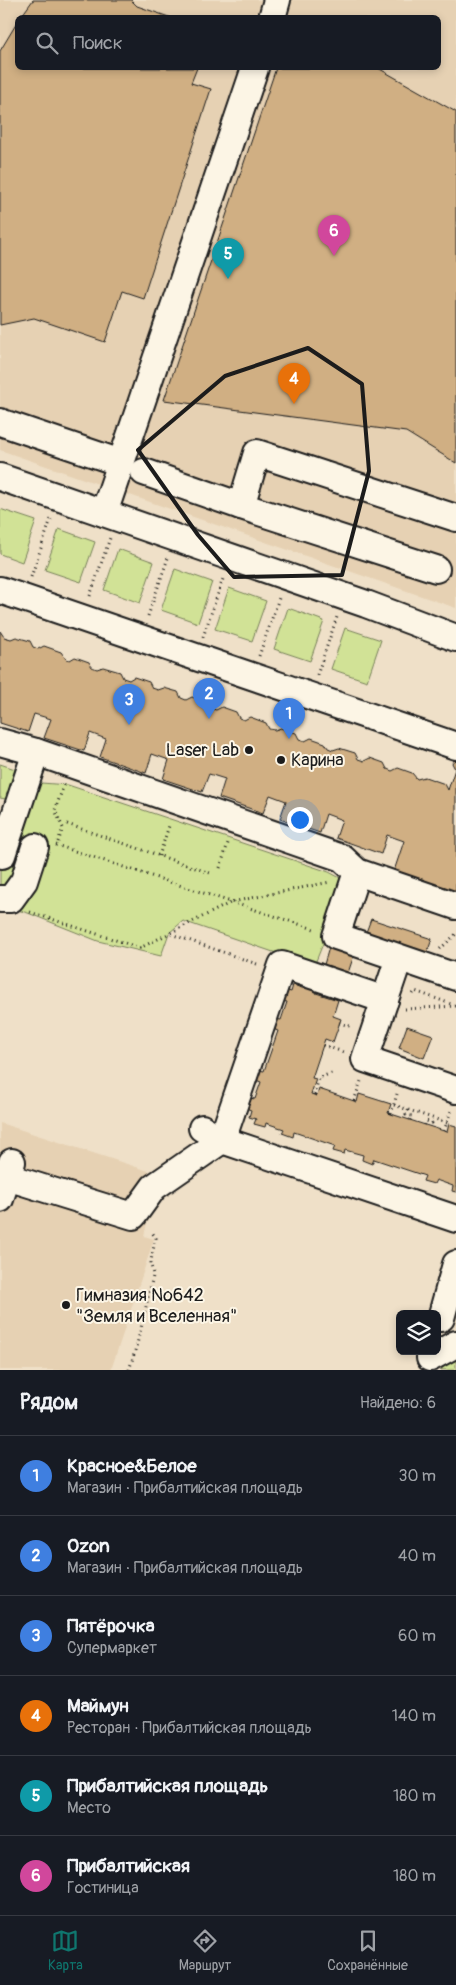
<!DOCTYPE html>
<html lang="ru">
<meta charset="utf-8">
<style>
:root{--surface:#171b24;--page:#20242c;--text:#f1f3f6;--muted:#9ea1a6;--line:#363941;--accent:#0f766e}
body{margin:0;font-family:Pangolin,sans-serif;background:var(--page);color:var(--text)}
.controls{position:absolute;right:15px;bottom:15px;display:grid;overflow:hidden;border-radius:8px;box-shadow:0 2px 8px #0003}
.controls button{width:45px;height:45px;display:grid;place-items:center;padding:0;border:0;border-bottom:1px solid var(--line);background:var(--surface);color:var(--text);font:25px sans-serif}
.you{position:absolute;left:299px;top:819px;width:18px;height:18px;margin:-12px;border:4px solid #fff;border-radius:50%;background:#1a73e8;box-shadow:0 0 0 8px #1a73e833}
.badge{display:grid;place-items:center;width:32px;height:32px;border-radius:50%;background:var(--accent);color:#fff;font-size:16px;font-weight:700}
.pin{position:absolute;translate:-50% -41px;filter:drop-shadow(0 1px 2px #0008)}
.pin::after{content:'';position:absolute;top:26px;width:18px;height:15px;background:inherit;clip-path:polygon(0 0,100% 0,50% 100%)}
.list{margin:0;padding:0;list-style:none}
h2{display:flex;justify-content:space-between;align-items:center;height:65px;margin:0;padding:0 20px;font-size:21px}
h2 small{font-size:16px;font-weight:400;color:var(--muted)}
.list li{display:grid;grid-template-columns:32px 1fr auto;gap:15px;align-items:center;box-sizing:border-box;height:80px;padding:0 20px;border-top:1px solid var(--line)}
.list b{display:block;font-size:19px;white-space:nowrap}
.list p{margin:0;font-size:16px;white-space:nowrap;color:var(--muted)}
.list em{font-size:16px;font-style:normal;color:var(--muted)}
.icon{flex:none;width:28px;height:28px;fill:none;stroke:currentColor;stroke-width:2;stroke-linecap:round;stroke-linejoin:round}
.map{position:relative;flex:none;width:456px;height:1370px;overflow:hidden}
.search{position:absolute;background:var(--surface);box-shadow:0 2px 8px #0003;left:15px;right:15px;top:15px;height:55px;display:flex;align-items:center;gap:12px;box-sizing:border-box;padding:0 18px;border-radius:8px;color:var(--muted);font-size:19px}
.sheet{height:545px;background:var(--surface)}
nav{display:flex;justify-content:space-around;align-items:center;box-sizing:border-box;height:70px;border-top:1px solid var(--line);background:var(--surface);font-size:14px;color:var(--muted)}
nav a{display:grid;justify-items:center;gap:2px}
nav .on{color:var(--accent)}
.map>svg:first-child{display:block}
</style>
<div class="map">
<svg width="456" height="1370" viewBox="0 0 456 1370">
<rect width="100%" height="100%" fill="#efe0c8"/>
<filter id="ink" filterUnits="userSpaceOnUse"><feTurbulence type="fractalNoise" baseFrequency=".02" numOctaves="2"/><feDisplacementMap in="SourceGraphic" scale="10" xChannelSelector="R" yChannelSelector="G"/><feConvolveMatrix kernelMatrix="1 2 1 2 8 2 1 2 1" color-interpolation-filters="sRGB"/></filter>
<g filter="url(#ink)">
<g fill="#e6d1b3" fill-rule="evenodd">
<path d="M 0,0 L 456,0 L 456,608 L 0,450 ZM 18,18 L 438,18 L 438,68 L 18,68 Z"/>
<polygon points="0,1123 158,1174 144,1236 154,1239 111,1370 0,1370"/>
</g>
<g fill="#d1e296" stroke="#767f59">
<polygon points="0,509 36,521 22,562 0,554"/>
<polygon points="59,529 95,542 81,582 45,570"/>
<polygon points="118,549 154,562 140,603 104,590"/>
<polygon points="175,569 212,582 198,623 161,610"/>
<polygon points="229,588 266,601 252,641 215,629"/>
<polygon points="288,608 324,621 310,661 274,649"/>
<polygon points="345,628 381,640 367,681 331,669"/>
<polygon points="0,764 15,769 6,799 0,798"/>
<polygon points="41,783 68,785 329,872 342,879 337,909 314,966 183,921 169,933 161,956 98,941 28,913 0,905 0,867 28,802"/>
<polygon points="456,1359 456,1370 441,1370 446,1363"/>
</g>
<g fill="#d0af83" stroke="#1c1c1c">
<polygon points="33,0 131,0 137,6 172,18 20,18"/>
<polygon points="18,21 18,68 197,68 191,83 211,89 143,298 122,291 105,342 34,318 0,325 0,51"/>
<polygon points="276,68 378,68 456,112 456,463 406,432 164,400"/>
<polygon points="0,631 4,637 11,639 16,637 30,641 33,647 38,649 44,646 61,652 66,659 70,660 75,657 89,662 92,667 97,669 103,667 120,672 123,678 129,680 134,677 149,682 152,688 158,690 164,688 178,692 181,698 186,700 192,697 207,702 210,708 216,710 222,707 236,712 239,718 244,720 250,717 266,723 269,729 275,730 281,728 296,733 299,739 305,741 311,738 325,743 328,748 333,750 339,748 355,753 358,759 364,761 370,758 384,763 387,769 392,771 398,768 412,773 417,779 425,777 445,784 448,790 455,769 452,763 456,757 456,896 393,874 404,841 387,835 381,854 336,838 342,820 326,814 320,833 280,819 286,801 270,795 263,813 219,798 225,779 209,774 202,792 163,779 169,760 152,754 146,773 100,757 106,739 90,733 84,751 44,738 51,719 34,714 28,732 0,723"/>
<polygon points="371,919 432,939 426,956 365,935"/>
<polygon points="330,944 355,952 347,976 323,968"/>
<polygon points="293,985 305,989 307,985 318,988 316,993 338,1000 333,1016 341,1019 333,1042 325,1039 312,1078 316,1079 311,1094 317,1096 319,1089 357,1102 359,1094 391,1104 388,1113 447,1132 449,1124 456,1126 456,1192 452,1191 453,1186 436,1180 434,1184 423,1181 425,1176 374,1159 372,1164 362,1160 363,1155 345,1150 344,1154 333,1151 335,1146 294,1132 293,1137 282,1133 284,1129 266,1123 265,1127 254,1124 256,1119 249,1117 251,1110 246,1108 250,1098 255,1099 261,1082 256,1080 259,1070 264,1071 278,1031 273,1029 276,1019 281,1020 287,1002 282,1001 286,990 291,992"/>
<polygon points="407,1026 433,1035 424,1058 399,1048"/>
</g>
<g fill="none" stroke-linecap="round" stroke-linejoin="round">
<g stroke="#1c1c1c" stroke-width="30">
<g id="minor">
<polyline points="272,18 277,0"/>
<polyline points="0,422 121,463"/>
<polyline points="144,472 241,506"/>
<polyline points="0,477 366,604 456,638"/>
<polyline points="104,513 255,68"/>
<polyline points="436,569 241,506 257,453 456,518"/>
<polyline points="0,590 456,746"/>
<polyline points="0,742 36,752 342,858 357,872 456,906"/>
<polyline points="2,855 36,752"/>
<polyline points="357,872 336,936 456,977"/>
<polyline points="0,899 11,899 24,881 35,847"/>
<polyline points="399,958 365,1059 456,1090"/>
<polyline points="202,1128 222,1140 456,1219"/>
<polyline points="7,1177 133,1216 154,1187 222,1140 282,965 385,1000"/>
<polyline points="0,1199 12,1162"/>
<polyline points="441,1318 456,1264"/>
<polyline points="430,1358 456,1344"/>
</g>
</g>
<g stroke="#1c1c1c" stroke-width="3" stroke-dasharray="1 4" stroke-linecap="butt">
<polyline points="31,577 51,519"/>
<polyline points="90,596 110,538"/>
<polyline points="148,616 168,558"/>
<polyline points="203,637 223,579"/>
<polyline points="259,656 279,598"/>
<polyline points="317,675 337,617"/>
<polyline points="67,824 210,873"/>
<polyline points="58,842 63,828 55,810 64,785"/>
<polyline points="56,845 314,929"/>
<polyline points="159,856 170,823"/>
<polyline points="220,868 228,843"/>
<polyline points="30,912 140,948 232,902 330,882"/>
<polyline points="171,934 257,964"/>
<polyline points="440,949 456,934"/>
<polyline points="413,994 415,991 454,1005"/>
<polyline points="405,1009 456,1006"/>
<polyline points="339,1023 353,1027"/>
<polyline points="323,1045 343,1052"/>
<polyline points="314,1095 319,1078 334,1072"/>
<polyline points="354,1101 361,1081"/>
<polyline points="394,1105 447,1123"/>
<polyline points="408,1110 406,1115 412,1116 410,1120"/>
<polyline points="391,1114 397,1094"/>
<polyline points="425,1125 426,1121 432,1123 433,1119"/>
<polyline points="444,1131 451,1111"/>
<path d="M 129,1370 C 139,1341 145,1310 152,1280 C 154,1275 152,1270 151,1265 C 151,1256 154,1247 156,1238 L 151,1231"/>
</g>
<use href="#minor" stroke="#fcf5e5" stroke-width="26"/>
</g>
</g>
<path fill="none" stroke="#1c1c1c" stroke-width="4" stroke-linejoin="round" d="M 308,348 L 362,384 L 369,471 L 342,575 L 234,577 L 198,535 L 138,450 L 225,376 Z"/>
<g fill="#1c1c1c" stroke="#fcf5e5" stroke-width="2">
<circle cx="249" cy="750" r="5"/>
<circle cx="281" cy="760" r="5"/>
<circle cx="66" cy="1305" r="5"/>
</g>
<g text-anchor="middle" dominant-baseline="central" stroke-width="4" stroke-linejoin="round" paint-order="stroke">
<g font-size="18" fill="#1c1c1c" stroke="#fcf5e5" text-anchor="start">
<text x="239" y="750" text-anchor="end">Laser Lab</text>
<text x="291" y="760">Карина</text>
<text x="76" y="1295">Гимназия №642<tspan x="76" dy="21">"Земля и Вселенная"</tspan></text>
</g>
</g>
</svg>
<div class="controls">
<button><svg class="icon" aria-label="layers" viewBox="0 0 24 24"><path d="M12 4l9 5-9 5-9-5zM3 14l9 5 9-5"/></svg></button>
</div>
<div class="you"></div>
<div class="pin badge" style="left:289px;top:739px;background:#3f7fe0">1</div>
<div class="pin badge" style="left:209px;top:719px;background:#3f7fe0">2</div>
<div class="pin badge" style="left:129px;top:725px;background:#3f7fe0">3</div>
<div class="pin badge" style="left:294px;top:404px;background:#e8710a">4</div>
<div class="pin badge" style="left:228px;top:279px;background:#0f9aa8">5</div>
<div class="pin badge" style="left:334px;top:256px;background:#d1479c">6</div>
<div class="search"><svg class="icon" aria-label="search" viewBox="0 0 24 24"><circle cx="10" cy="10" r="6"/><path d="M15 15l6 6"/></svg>Поиск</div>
</div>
<section class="sheet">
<h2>Рядом<small>Найдено: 6</small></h2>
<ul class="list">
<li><span class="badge" style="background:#3f7fe0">1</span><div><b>Красное&amp;Белое</b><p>Магазин · Прибалтийская площадь</p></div><em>30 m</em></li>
<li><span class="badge" style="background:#3f7fe0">2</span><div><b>Ozon</b><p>Магазин · Прибалтийская площадь</p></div><em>40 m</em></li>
<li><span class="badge" style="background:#3f7fe0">3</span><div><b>Пятёрочка</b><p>Супермаркет</p></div><em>60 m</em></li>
<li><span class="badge" style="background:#e8710a">4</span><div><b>Маймун</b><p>Ресторан · Прибалтийская площадь</p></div><em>140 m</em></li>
<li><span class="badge" style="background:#0f9aa8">5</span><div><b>Прибалтийская площадь</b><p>Место</p></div><em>180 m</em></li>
<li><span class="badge" style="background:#d1479c">6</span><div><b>Прибалтийская</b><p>Гостиница</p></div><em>180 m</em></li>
</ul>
</section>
<nav>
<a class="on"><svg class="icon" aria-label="map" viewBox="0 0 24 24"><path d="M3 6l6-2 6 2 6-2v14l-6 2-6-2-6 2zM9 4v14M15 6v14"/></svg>Карта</a>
<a><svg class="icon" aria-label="directions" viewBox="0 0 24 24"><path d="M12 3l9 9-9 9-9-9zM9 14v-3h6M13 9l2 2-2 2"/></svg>Маршрут</a>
<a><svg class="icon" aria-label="saved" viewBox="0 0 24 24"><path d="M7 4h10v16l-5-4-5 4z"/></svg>Сохранённые</a>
</nav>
